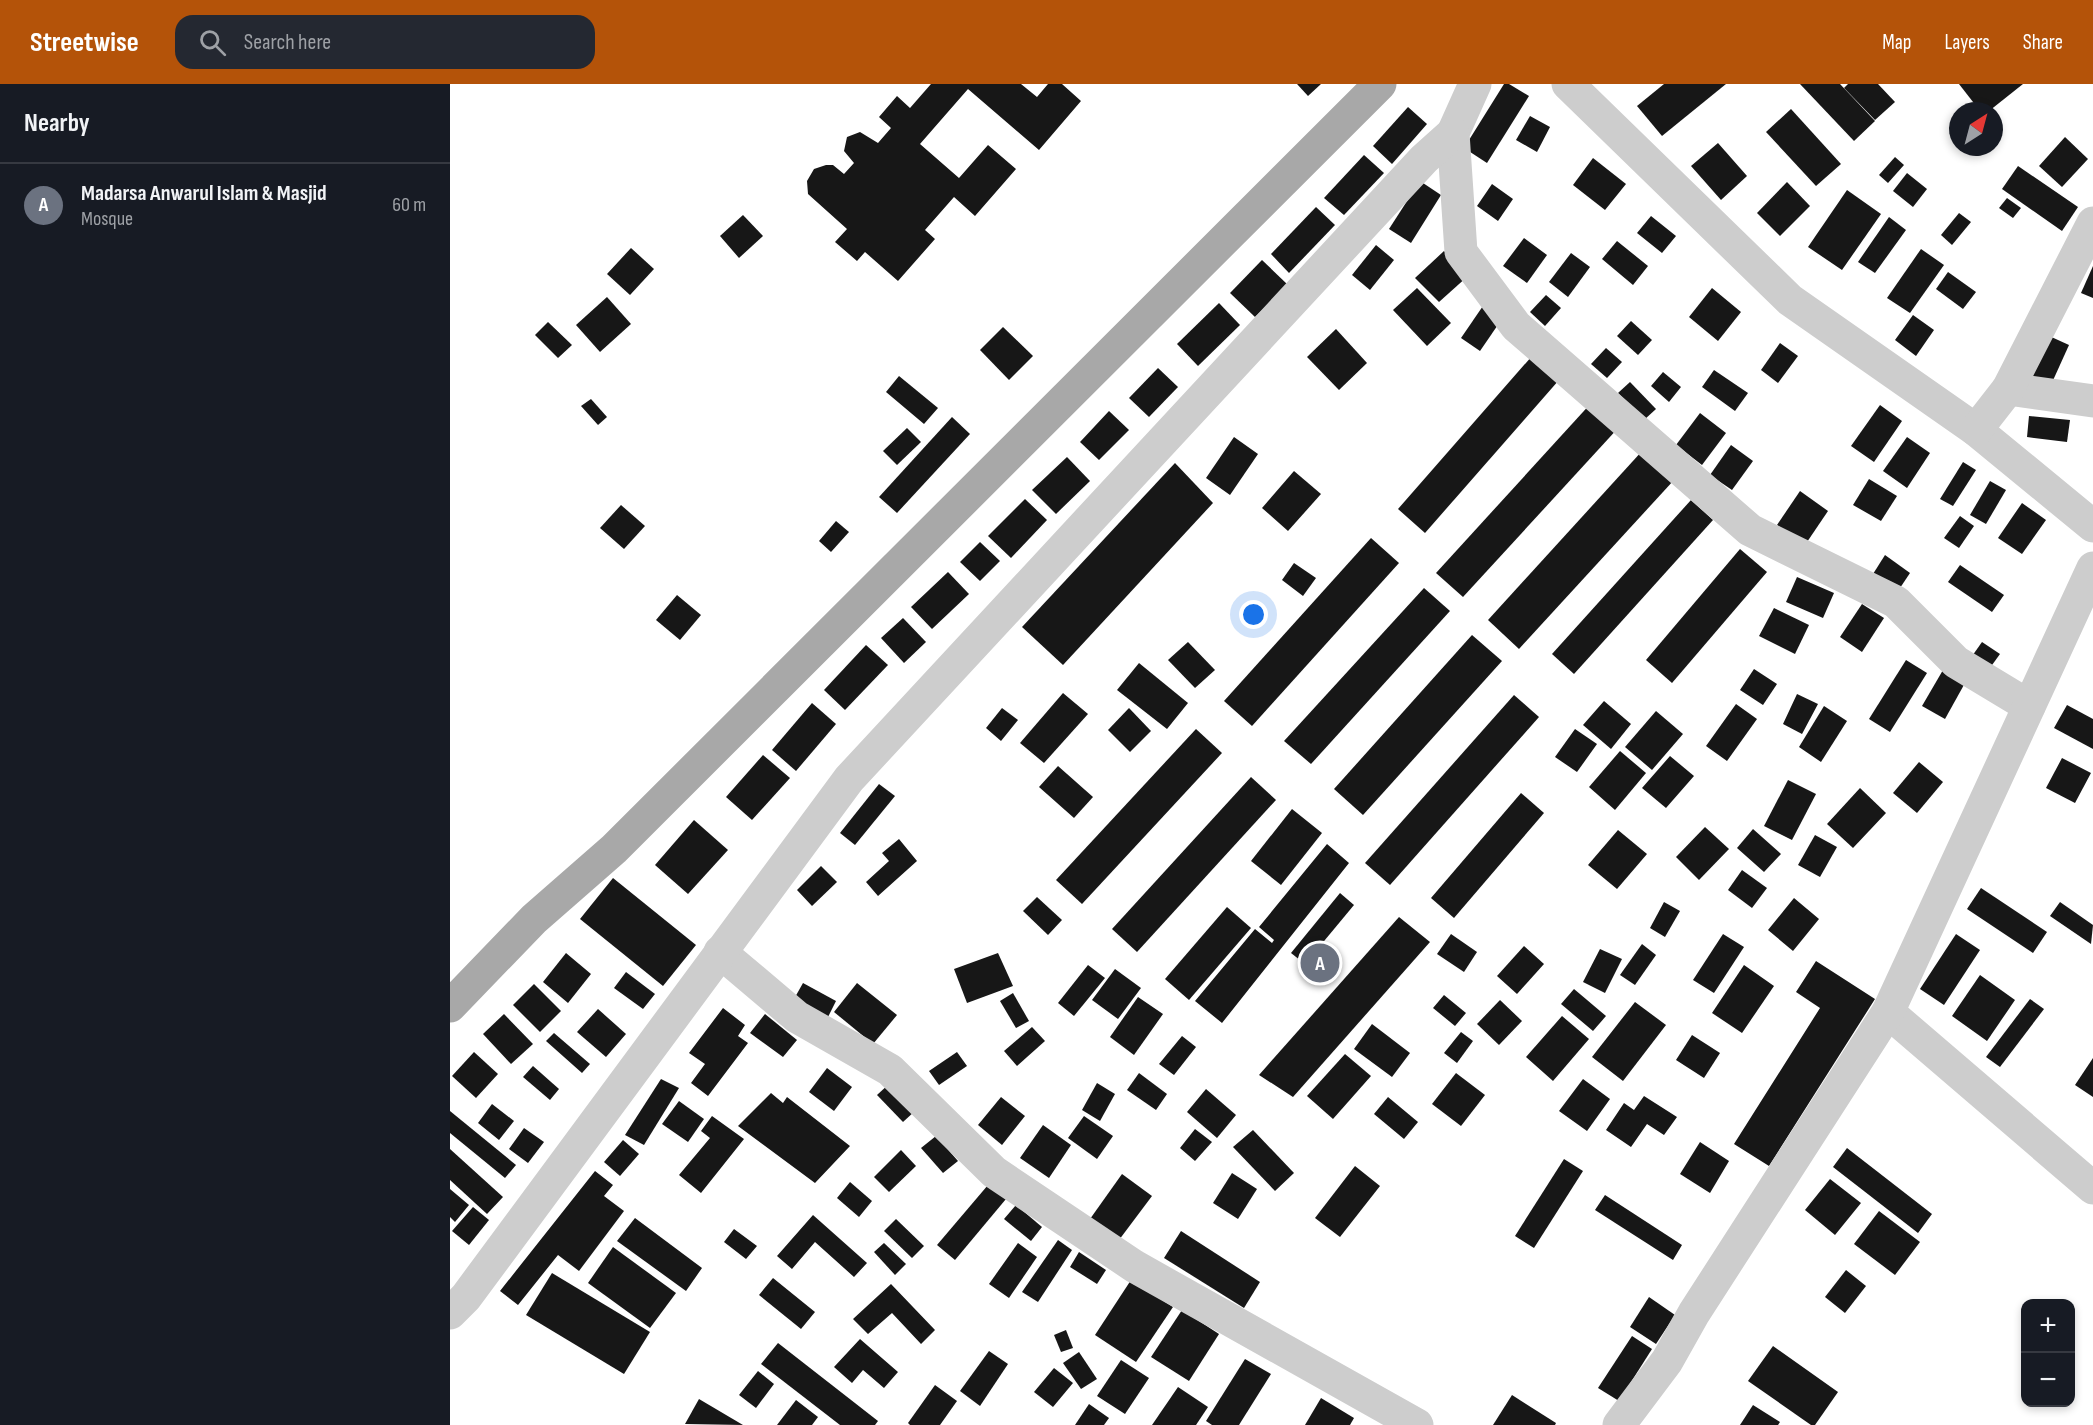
<!DOCTYPE html>
<meta charset="utf-8">
<style>
:root{--surface:#171b24;--page:#242831;--text:#f1f3f6;--muted:#9ea1a6;--line:#363941;--accent:#b45309}
body{margin:0;font-family:"Sofia Sans Condensed",sans-serif;background:var(--page);color:var(--text)}
.controls{position:absolute;right:18px;bottom:18px;display:grid;overflow:hidden;border-radius:12px;box-shadow:0 3px 9px #0003}
.controls button{width:54px;height:54px;display:grid;place-items:center;padding:0;border:0;border-bottom:2px solid var(--line);background:var(--surface);color:var(--text);font:30px sans-serif}
.compass{position:absolute;left:1499px;top:18px;width:54px;height:54px;border-radius:50%;background:var(--surface);box-shadow:0 3px 9px #0003;rotate:36deg}
.you{position:absolute;left:804px;top:531px;width:21px;height:21px;margin:-15px;border:4px solid #fff;border-radius:50%;background:#1a73e8;box-shadow:0 0 0 9px #1a73e833}
.badge{display:grid;place-items:center;width:39px;height:39px;border-radius:50%;background:var(--accent);color:#fff;font-size:20px;font-weight:700}
.pin{position:absolute;translate:-50% -50%;border:3px solid #fff;box-shadow:0 2px 6px #0006}
.list{margin:0;padding:0;list-style:none}
h2{display:flex;justify-content:space-between;align-items:center;height:78px;margin:0;padding:0 24px;font-size:26px}
h2 small{font-size:20px;font-weight:400;color:var(--muted)}
.list li{display:grid;grid-template-columns:39px 1fr auto;gap:18px;align-items:center;box-sizing:border-box;height:84px;padding:0 24px;border-top:2px solid var(--line)}
.list b{display:block;font-size:22px;white-space:nowrap}
.list p{margin:0;font-size:20px;white-space:nowrap;color:var(--muted)}
.list em{font-size:20px;font-style:normal;color:var(--muted)}
.icon{flex:none;width:33px;height:33px;fill:none;stroke:currentColor;stroke-width:2;stroke-linecap:round;stroke-linejoin:round}
.map{position:relative;flex:none;width:1643px;height:1341px;overflow:hidden}
header{display:flex;align-items:center;gap:36px;box-sizing:border-box;height:84px;padding:0 30px;background:var(--accent);color:#fff}
header strong{font-size:28px}
nav{display:flex;gap:33px;margin-inline-start:auto;font-size:21px}
.search{width:420px;height:54px;background:var(--page);display:flex;align-items:center;gap:15px;box-sizing:border-box;padding:0 21px;border-radius:18px;color:var(--muted);font-size:22px}
main{display:flex}
aside{flex:1;background:var(--surface)}
.map>svg:first-child{display:block}
</style>
<header>
<strong>Streetwise</strong>
<div class="search"><svg class="icon" aria-label="search" viewBox="0 0 24 24"><circle cx="10" cy="10" r="6"/><path d="M15 15l6 6"/></svg>Search here</div>
<nav><a>Map</a><a>Layers</a><a>Share</a></nav>
</header>
<main>
<aside>
<h2>Nearby<small></small></h2>
<ul class="list">
<li><span class="badge" style="background:#6b7280">A</span><div><b>Madarsa Anwarul Islam &amp; Masjid</b><p>Mosque</p></div><em>60 m</em></li>
</ul>
</aside>
<div class="map">
<svg width="1643" height="1341" viewBox="0 0 1643 1341">
<rect width="100%" height="100%" fill="#fff"/>
<g fill="#171717">
<polygon points="481,0 571,0 587,13 598,0 612,0 631,17 589,66 518,5 470,60 509,94 538,61 566,85 525,132 504,113 475,146 485,155 448,197 415,168 407,177 385,158 397,145 358,110 357,97 364,85 376,81 383,81 394,90 404,79 394,67 397,53 410,48 428,59 441,44 429,33 447,12 460,24"/>
<polygon points="847,0 871,0 858,12"/>
<polygon points="1054,0 1059,0 1079,12 1037,79 1014,64"/>
<polygon points="1214,0 1276,0 1212,52 1187,22"/>
<polygon points="1350,0 1390,0 1425,37 1404,57"/>
<polygon points="1398,0 1428,0 1445,18 1425,36 1394,4"/>
<polygon points="1509,0 1573,0 1539,27 1530,27"/>
<polygon points="958,23 977,40 942,80 923,62"/>
<polygon points="1341,25 1391,80 1366,102 1316,48"/>
<polygon points="1080,32 1100,43 1087,68 1066,56"/>
<polygon points="1615,53 1638,75 1612,103 1589,82"/>
<polygon points="1268,59 1297,92 1271,116 1241,82"/>
<polygon points="914,71 934,89 894,131 874,114"/>
<polygon points="1445,73 1454,81 1438,99 1429,91"/>
<polygon points="1143,74 1176,100 1155,126 1123,101"/>
<polygon points="1568,82 1628,123 1612,147 1552,105"/>
<polygon points="1457,89 1477,105 1463,123 1443,107"/>
<polygon points="970,97 991,111 961,159 939,145"/>
<polygon points="1337,98 1360,122 1330,152 1307,129"/>
<polygon points="1042,100 1063,115 1048,137 1027,122"/>
<polygon points="1397,106 1431,130 1392,186 1358,163"/>
<polygon points="1557,114 1571,124 1563,134 1549,124"/>
<polygon points="866,123 885,141 839,189 821,170"/>
<polygon points="1509,129 1521,138 1502,161 1491,151"/>
<polygon points="293,131 313,152 289,174 270,152"/>
<polygon points="1201,132 1226,152 1212,169 1187,149"/>
<polygon points="1439,133 1456,146 1425,189 1408,178"/>
<polygon points="1074,154 1097,171 1077,199 1053,182"/>
<polygon points="1167,157 1198,182 1183,201 1152,175"/>
<polygon points="926,161 944,176 920,206 902,191"/>
<polygon points="181,164 204,185 180,211 157,190"/>
<polygon points="1471,165 1494,181 1460,229 1437,214"/>
<polygon points="994,167 1018,192 989,218 965,194"/>
<polygon points="1121,169 1140,183 1118,213 1099,198"/>
<polygon points="812,176 838,201 805,233 780,209"/>
<polygon points="1643,182 1643,214 1631,209"/>
<polygon points="1498,188 1526,208 1513,225 1486,205"/>
<polygon points="967,204 1001,239 977,262 943,226"/>
<polygon points="1262,204 1291,228 1268,257 1239,233"/>
<polygon points="1096,211 1111,224 1095,242 1080,228"/>
<polygon points="157,213 181,240 150,268 126,241"/>
<polygon points="769,219 790,241 748,282 727,260"/>
<polygon points="1035,219 1054,232 1030,267 1011,254"/>
<polygon points="1463,231 1484,246 1466,272 1445,256"/>
<polygon points="1181,237 1202,256 1188,271 1167,252"/>
<polygon points="98,238 122,261 108,274 85,251"/>
<polygon points="553,243 583,272 559,296 530,266"/>
<polygon points="886,245 917,279 889,306 857,273"/>
<polygon points="1597,251 1619,261 1600,303 1578,293"/>
<polygon points="1330,259 1348,272 1328,299 1311,286"/>
<polygon points="1089,264 1116,288 975,449 948,425"/>
<polygon points="1156,264 1172,278 1157,294 1141,280"/>
<polygon points="708,284 728,303 699,333 679,314"/>
<polygon points="1264,286 1298,309 1285,327 1252,303"/>
<polygon points="1213,288 1231,303 1219,318 1201,302"/>
<polygon points="449,292 488,324 474,340 436,308"/>
<polygon points="1180,298 1206,325 1194,336 1168,309"/>
<polygon points="141,315 157,333 148,341 131,322"/>
<polygon points="1143,317 1170,342 1013,513 986,489"/>
<polygon points="1430,321 1452,337 1424,378 1401,362"/>
<polygon points="659,327 679,346 649,376 630,358"/>
<polygon points="1250,329 1276,349 1252,381 1226,361"/>
<polygon points="1579,332 1620,336 1617,358 1577,353"/>
<polygon points="502,333 520,350 447,429 429,413"/>
<polygon points="457,344 471,358 447,381 433,367"/>
<polygon points="784,353 808,370 780,411 756,394"/>
<polygon points="1457,353 1480,369 1457,404 1433,387"/>
<polygon points="1281,361 1303,377 1282,406 1260,391"/>
<polygon points="1193,366 1224,396 1069,565 1038,536"/>
<polygon points="617,373 640,397 606,430 582,406"/>
<polygon points="1513,378 1526,386 1503,422 1490,415"/>
<polygon points="725,379 763,419 613,581 572,543"/>
<polygon points="844,387 871,410 838,447 812,424"/>
<polygon points="1419,395 1447,412 1431,437 1403,421"/>
<polygon points="1540,397 1556,406 1536,440 1520,431"/>
<polygon points="1350,407 1378,427 1355,461 1327,441"/>
<polygon points="575,415 597,436 561,474 538,452"/>
<polygon points="1241,416 1263,436 1124,590 1102,570"/>
<polygon points="1572,419 1596,436 1572,470 1548,454"/>
<polygon points="171,421 195,442 174,465 150,444"/>
<polygon points="1510,432 1524,442 1509,464 1494,454"/>
<polygon points="386,437 399,448 381,468 369,457"/>
<polygon points="921,454 949,479 802,642 774,617"/>
<polygon points="530,458 550,477 530,497 510,478"/>
<polygon points="1290,465 1317,488 1222,599 1196,576"/>
<polygon points="1435,471 1460,489 1448,507 1423,490"/>
<polygon points="844,479 866,494 853,512 832,496"/>
<polygon points="1510,481 1554,511 1542,528 1498,498"/>
<polygon points="498,488 519,510 482,545 461,523"/>
<polygon points="1347,493 1384,509 1373,534 1336,518"/>
<polygon points="974,504 1000,527 861,680 834,657"/>
<polygon points="227,511 251,531 230,556 206,536"/>
<polygon points="1412,520 1434,534 1412,568 1390,553"/>
<polygon points="1324,524 1359,541 1345,570 1309,552"/>
<polygon points="453,534 476,558 454,579 431,554"/>
<polygon points="1022,551 1052,577 913,731 884,705"/>
<polygon points="738,558 765,586 745,604 718,576"/>
<polygon points="1532,558 1550,570 1537,588 1520,575"/>
<polygon points="416,561 438,581 395,626 374,606"/>
<polygon points="1456,576 1477,589 1440,648 1419,635"/>
<polygon points="689,579 738,619 717,645 667,606"/>
<polygon points="1304,585 1327,600 1313,621 1290,606"/>
<polygon points="1493,586 1515,599 1495,635 1472,622"/>
<polygon points="613,609 638,630 594,679 570,659"/>
<polygon points="1347,610 1368,620 1352,650 1333,640"/>
<polygon points="1064,611 1089,633 940,801 915,779"/>
<polygon points="1154,617 1181,640 1161,665 1133,641"/>
<polygon points="362,619 386,640 346,687 322,666"/>
<polygon points="1286,620 1307,635 1277,677 1256,662"/>
<polygon points="1617,621 1643,635 1643,665 1604,644"/>
<polygon points="1374,622 1397,637 1371,678 1349,663"/>
<polygon points="552,624 568,636 551,657 536,644"/>
<polygon points="679,624 701,647 680,668 658,646"/>
<polygon points="1206,627 1233,650 1202,686 1175,663"/>
<polygon points="746,645 772,669 632,820 606,796"/>
<polygon points="1125,645 1147,660 1127,688 1105,673"/>
<polygon points="1170,667 1196,689 1165,726 1139,703"/>
<polygon points="313,671 340,694 302,736 276,713"/>
<polygon points="1220,672 1244,692 1216,724 1192,704"/>
<polygon points="1612,674 1641,689 1625,719 1596,704"/>
<polygon points="1469,678 1493,698 1467,729 1443,709"/>
<polygon points="608,682 643,713 624,734 589,703"/>
<polygon points="801,693 826,716 687,868 662,845"/>
<polygon points="1338,696 1366,710 1342,756 1314,742"/>
<polygon points="429,700 445,712 405,761 390,749"/>
<polygon points="1410,704 1436,729 1403,764 1377,740"/>
<polygon points="1071,709 1094,729 1004,834 981,814"/>
<polygon points="842,725 872,749 831,801 801,777"/>
<polygon points="244,736 278,766 238,810 205,781"/>
<polygon points="1255,743 1279,765 1249,796 1226,773"/>
<polygon points="1303,745 1331,770 1314,788 1287,764"/>
<polygon points="1168,746 1197,770 1167,805 1138,781"/>
<polygon points="1365,751 1387,763 1370,793 1348,781"/>
<polygon points="449,755 467,777 428,812 416,798 439,777 432,769"/>
<polygon points="877,760 899,779 772,939 745,917 805,845 822,859 824,856 809,843"/>
<polygon points="371,782 387,798 362,822 347,806"/>
<polygon points="1292,786 1317,804 1302,824 1278,806"/>
<polygon points="163,794 246,861 213,902 130,835"/>
<polygon points="1531,804 1597,848 1583,869 1517,825"/>
<polygon points="890,809 904,821 855,880 841,869"/>
<polygon points="587,813 612,836 598,851 573,827"/>
<polygon points="1344,814 1369,835 1343,867 1318,846"/>
<polygon points="1214,818 1230,827 1215,853 1200,844"/>
<polygon points="1610,818 1643,841 1641,860 1600,832"/>
<polygon points="777,823 801,844 739,916 715,895"/>
<polygon points="949,833 980,858 843,1013 809,991"/>
<polygon points="1001,850 1027,868 1014,888 987,870"/>
<polygon points="1273,850 1294,863 1264,909 1243,896"/>
<polygon points="1506,850 1530,866 1494,921 1470,905"/>
<polygon points="1192,860 1206,871 1185,901 1170,891"/>
<polygon points="1074,862 1094,880 1067,910 1047,892"/>
<polygon points="1150,865 1172,875 1155,909 1133,898"/>
<polygon points="116,869 141,890 118,919 93,898"/>
<polygon points="548,869 563,902 517,919 504,885"/>
<polygon points="1366,877 1425,915 1319,1082 1284,1060 1370,924 1346,908"/>
<polygon points="638,881 655,894 624,932 608,919"/>
<polygon points="1294,881 1324,902 1292,949 1262,929"/>
<polygon points="665,885 691,904 668,935 642,916"/>
<polygon points="176,888 205,910 193,925 164,904"/>
<polygon points="1530,891 1565,916 1537,957 1502,932"/>
<polygon points="353,899 386,917 378,933 344,915"/>
<polygon points="407,899 447,931 423,960 384,928"/>
<polygon points="84,900 111,927 90,948 63,921"/>
<polygon points="1124,905 1156,932 1143,947 1111,920"/>
<polygon points="563,909 579,937 566,944 550,917"/>
<polygon points="994,911 1016,929 1005,942 983,924"/>
<polygon points="688,913 713,930 684,971 660,953"/>
<polygon points="1580,915 1594,925 1550,983 1536,973"/>
<polygon points="1050,916 1072,937 1049,961 1027,940"/>
<polygon points="1185,918 1216,941 1173,997 1142,973"/>
<polygon points="273,924 295,941 288,952 298,959 258,1012 241,999 255,980 239,969"/>
<polygon points="148,925 176,950 156,973 127,948"/>
<polygon points="54,930 83,960 61,980 33,950"/>
<polygon points="315,930 347,956 333,973 300,949"/>
<polygon points="1112,932 1139,955 1103,997 1076,973"/>
<polygon points="922,940 960,969 942,993 904,965"/>
<polygon points="582,943 595,957 567,982 554,967"/>
<polygon points="1011,948 1023,957 1007,979 994,969"/>
<polygon points="104,949 140,980 132,989 96,957"/>
<polygon points="1242,951 1270,969 1254,994 1226,976"/>
<polygon points="732,952 746,963 724,991 709,980"/>
<polygon points="24,968 48,990 26,1014 2,992"/>
<polygon points="507,968 517,982 489,1001 479,987"/>
<polygon points="895,970 921,992 883,1035 857,1012"/>
<polygon points="1643,974 1643,1013 1625,1001"/>
<polygon points="83,982 109,1005 100,1016 73,993"/>
<polygon points="377,984 402,1003 384,1027 359,1008"/>
<polygon points="689,989 717,1010 706,1026 677,1006"/>
<polygon points="1006,989 1035,1011 1011,1042 982,1020"/>
<polygon points="211,995 229,1004 194,1061 175,1051"/>
<polygon points="1133,995 1160,1015 1137,1047 1109,1027"/>
<polygon points="647,999 665,1010 650,1037 632,1026"/>
<polygon points="439,1000 465,1027 453,1038 427,1011"/>
<polygon points="756,1005 786,1031 767,1054 737,1028"/>
<polygon points="321,1009 333,1019 337,1013 400,1062 365,1099 288,1042"/>
<polygon points="1194,1012 1227,1033 1214,1051 1197,1040 1181,1063 1156,1046 1174,1019 1184,1026"/>
<polygon points="551,1013 575,1032 552,1061 528,1041"/>
<polygon points="938,1013 968,1038 954,1055 924,1030"/>
<polygon points="229,1017 254,1035 238,1058 212,1040"/>
<polygon points="42,1020 64,1037 49,1056 28,1039"/>
<polygon points="0,1027 66,1081 55,1094 0,1049"/>
<polygon points="262,1032 294,1055 251,1109 229,1091 260,1054 251,1047"/>
<polygon points="634,1032 663,1052 647,1075 618,1054"/>
<polygon points="593,1041 621,1061 599,1094 570,1074"/>
<polygon points="74,1044 94,1058 78,1079 59,1065"/>
<polygon points="745,1045 762,1058 745,1077 730,1064"/>
<polygon points="803,1046 844,1089 825,1107 783,1063"/>
<polygon points="486,1052 508,1077 493,1089 471,1064"/>
<polygon points="173,1056 189,1070 170,1092 154,1078"/>
<polygon points="1250,1058 1279,1077 1260,1109 1230,1090"/>
<polygon points="1397,1064 1482,1130 1468,1149 1383,1083"/>
<polygon points="0,1065 53,1113 37,1130 0,1096"/>
<polygon points="451,1066 466,1082 439,1108 424,1093"/>
<polygon points="1114,1075 1133,1087 1084,1164 1065,1152"/>
<polygon points="905,1082 930,1102 890,1153 865,1134"/>
<polygon points="145,1087 163,1101 154,1112 174,1127 129,1187 108,1171 68,1221 50,1207"/>
<polygon points="782,1089 807,1105 788,1135 763,1119"/>
<polygon points="672,1090 702,1112 669,1156 640,1135"/>
<polygon points="1380,1095 1411,1119 1385,1151 1355,1126"/>
<polygon points="400,1098 422,1117 409,1133 387,1114"/>
<polygon points="538,1101 556,1115 505,1176 487,1161"/>
<polygon points="0,1105 19,1121 5,1138 0,1133"/>
<polygon points="1155,1111 1232,1161 1223,1176 1145,1126"/>
<polygon points="566,1121 592,1143 581,1157 554,1135"/>
<polygon points="23,1123 39,1136 19,1161 2,1147"/>
<polygon points="1429,1127 1470,1158 1445,1191 1404,1160"/>
<polygon points="363,1131 417,1179 404,1193 365,1158 342,1185 327,1172"/>
<polygon points="185,1134 252,1184 236,1207 167,1157"/>
<polygon points="446,1135 474,1162 462,1174 434,1147"/>
<polygon points="284,1145 307,1162 296,1175 274,1158"/>
<polygon points="731,1147 810,1198 794,1224 714,1174"/>
<polygon points="608,1156 622,1166 588,1218 572,1208"/>
<polygon points="434,1159 456,1180 445,1191 424,1168"/>
<polygon points="568,1159 587,1173 559,1214 539,1200"/>
<polygon points="163,1163 226,1209 200,1244 138,1199"/>
<polygon points="629,1168 656,1186 647,1200 620,1183"/>
<polygon points="1396,1186 1416,1202 1395,1229 1375,1213"/>
<polygon points="102,1189 200,1248 174,1290 76,1231"/>
<polygon points="323,1194 365,1228 351,1245 309,1211"/>
<polygon points="681,1196 723,1223 686,1278 645,1251"/>
<polygon points="441,1200 485,1246 471,1260 442,1229 418,1250 403,1235"/>
<polygon points="1199,1213 1225,1231 1206,1260 1180,1243"/>
<polygon points="732,1226 769,1250 739,1297 701,1273"/>
<polygon points="616,1246 623,1264 611,1268 604,1251"/>
<polygon points="1182,1252 1202,1265 1169,1317 1148,1304"/>
<polygon points="410,1255 448,1288 434,1304 413,1286 402,1299 384,1283"/>
<polygon points="328,1259 428,1337 425,1341 390,1341 311,1280"/>
<polygon points="1323,1262 1388,1308 1365,1341 1361,1341 1298,1297"/>
<polygon points="539,1267 558,1280 530,1322 510,1307"/>
<polygon points="629,1268 647,1295 631,1305 613,1279"/>
<polygon points="795,1275 821,1290 789,1341 762,1341 756,1337"/>
<polygon points="671,1276 699,1294 675,1330 647,1312"/>
<polygon points="604,1284 623,1299 603,1323 584,1308"/>
<polygon points="308,1287 324,1300 306,1324 289,1311"/>
<polygon points="485,1301 507,1317 490,1341 460,1341 458,1339"/>
<polygon points="728,1303 758,1323 746,1341 702,1341"/>
<polygon points="1062,1311 1106,1339 1105,1341 1043,1341"/>
<polygon points="871,1314 904,1334 900,1341 855,1341"/>
<polygon points="249,1315 293,1341 235,1340"/>
<polygon points="346,1316 368,1333 362,1341 327,1341"/>
<polygon points="639,1320 659,1334 654,1341 625,1341"/>
<polygon points="1303,1321 1330,1338 1328,1341 1290,1341"/>
</g>
<g fill="none" stroke-linecap="round" stroke-linejoin="round">
<g stroke="#cdcdcd" stroke-width="33">
<polyline points="1025,0 1003,49 1011,168 1066,242 1300,446 1446,518 1506,578 1579,622"/>
<polyline points="1118,0 1340,216 1526,346 1643,442"/>
<polyline points="1558,305 1643,317"/>
<polyline points="1526,346 1558,305 1643,139"/>
<polyline points="270,868 347,933 440,986 544,1088 684,1182 967,1341"/>
<polyline points="1438,928 1643,1104"/>
<polyline points="0,1229 16,1213 399,695 974,75 1003,49"/>
<polyline points="1169,1341 1217,1277 1244,1229 1438,928 1643,484"/>
</g>
<polyline stroke="#a8a8a8" stroke-width="33" points="0,922 84,835 164,765 930,0"/>
</g>
</svg>
<div class="controls">
<button>+</button>
<button>−</button>
</div>
<svg class="compass" viewBox="-18 -18 36 36"><path d="M0-13l5 13h-10z" fill="#e53935"/><path d="M0 13l5-13h-10z" fill="#9ea1a6"/></svg>
<div class="you"></div>
<div class="pin badge" style="left:870px;top:879px;background:#6b7280">A</div>
</div>
</main>
